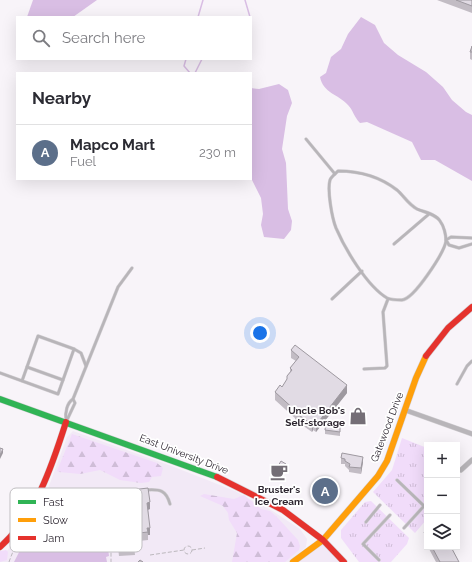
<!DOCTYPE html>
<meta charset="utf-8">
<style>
:root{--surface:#fff;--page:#f7f7f7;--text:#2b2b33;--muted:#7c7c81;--line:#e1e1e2;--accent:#746e76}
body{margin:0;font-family:Raleway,sans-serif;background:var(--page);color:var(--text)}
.controls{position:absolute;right:12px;bottom:12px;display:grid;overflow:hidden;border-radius:0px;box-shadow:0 4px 16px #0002}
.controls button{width:36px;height:36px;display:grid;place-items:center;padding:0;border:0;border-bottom:1px solid var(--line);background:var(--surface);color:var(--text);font:20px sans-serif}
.you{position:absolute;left:260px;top:333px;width:14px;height:14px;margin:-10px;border:3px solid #fff;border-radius:50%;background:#1a73e8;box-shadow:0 0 0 6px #1a73e833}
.badge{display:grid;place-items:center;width:26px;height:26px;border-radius:50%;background:var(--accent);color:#fff;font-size:13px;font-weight:700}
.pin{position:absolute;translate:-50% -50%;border:2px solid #fff;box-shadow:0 1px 4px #0006}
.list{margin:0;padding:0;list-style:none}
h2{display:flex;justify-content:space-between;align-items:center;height:52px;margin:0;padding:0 16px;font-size:17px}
h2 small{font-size:13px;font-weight:400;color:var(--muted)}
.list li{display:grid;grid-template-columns:26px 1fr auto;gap:12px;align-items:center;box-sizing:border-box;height:56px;padding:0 16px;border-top:1px solid var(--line)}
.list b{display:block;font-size:15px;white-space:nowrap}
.list p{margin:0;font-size:13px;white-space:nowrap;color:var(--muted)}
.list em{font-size:13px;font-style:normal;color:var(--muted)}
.icon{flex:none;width:22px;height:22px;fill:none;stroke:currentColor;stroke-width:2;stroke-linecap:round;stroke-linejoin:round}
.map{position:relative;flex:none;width:472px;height:562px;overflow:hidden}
.search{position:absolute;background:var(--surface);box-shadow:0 4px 16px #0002;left:16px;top:16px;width:236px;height:44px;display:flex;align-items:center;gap:10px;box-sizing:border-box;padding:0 14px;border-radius:0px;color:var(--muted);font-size:15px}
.panel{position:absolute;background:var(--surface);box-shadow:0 4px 16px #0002;left:16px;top:72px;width:236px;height:108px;border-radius:0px}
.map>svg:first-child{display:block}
</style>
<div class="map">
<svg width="472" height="562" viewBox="0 0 472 562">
<defs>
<pattern id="grass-tufts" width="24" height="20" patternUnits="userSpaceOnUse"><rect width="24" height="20" fill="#f1dcfa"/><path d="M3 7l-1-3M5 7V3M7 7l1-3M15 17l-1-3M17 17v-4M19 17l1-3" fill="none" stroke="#cfbdd7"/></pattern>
<pattern id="forest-firs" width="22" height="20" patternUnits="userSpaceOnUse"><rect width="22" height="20" fill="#f1dcfa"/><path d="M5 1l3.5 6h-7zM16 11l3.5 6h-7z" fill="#cfbdd7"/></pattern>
</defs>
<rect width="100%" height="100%" fill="#f8f4f9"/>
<g fill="#f2e9f6">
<polygon points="73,431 169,465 235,491 271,510 300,529 307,539 306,547 289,562 0,562 0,553 8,550 26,519 38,506 49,486 67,437"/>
<polygon points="323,540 344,562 293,562"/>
</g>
<g fill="url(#grass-tufts)">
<polygon points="402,438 427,448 427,519 415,533 373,492 392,470"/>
<polygon points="371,501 409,538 407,544 391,562 359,562 341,538 341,530 365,502"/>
</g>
<g fill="url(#forest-firs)">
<polygon points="72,434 157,463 163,468 161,476 152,477 149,482 141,483 120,480 100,470 80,474 59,472 57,471"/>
<polygon points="204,494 234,499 244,495 261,509 270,511 277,517 298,540 300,546 299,550 285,562 232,562 237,533 229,520 228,513 223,506 200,496"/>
<polygon points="6,550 8,552 7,560 0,562 0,551"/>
</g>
<g fill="#d9bee4">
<polygon points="33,0 97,0 73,17 27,17"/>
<path d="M 361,17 L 375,25 L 384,43 L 398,55 L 426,72 L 443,87 L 452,100 L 466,112 L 472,115 L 472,181 L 435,160 L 421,160 L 412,142 L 367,122 L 360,123 C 354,117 353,110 348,105 C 338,94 323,93 320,77 L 326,73 L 331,57 L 341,49 L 348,34 Z"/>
<polygon points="279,84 288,90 292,103 287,116 282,149 286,163 288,209 292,221 291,230 284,239 264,237 261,225 263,214 261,198 251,178 251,88 259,89"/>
<path d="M 58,511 C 69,525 75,518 83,523 C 94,530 109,543 109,556 L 106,557 L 107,562 L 14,562 L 32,527 L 41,516 Z"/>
</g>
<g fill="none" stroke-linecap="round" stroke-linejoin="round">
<g stroke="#d9bee4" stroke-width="1.5">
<polyline points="245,0 250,17"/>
<polyline points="198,17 203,0"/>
<polyline points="251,20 251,22"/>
<polyline points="186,59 184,66 190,73"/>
<polyline points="195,73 202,59"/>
</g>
<g stroke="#d3d0d4" stroke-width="3.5">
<g id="lane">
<polyline points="306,139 335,174"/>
<path d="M 338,171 C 360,171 379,176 397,190 C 404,196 408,204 417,209 C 424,212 436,214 440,221 C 444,226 446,235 446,241 C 444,253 414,299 402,300 C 398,300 391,300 387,298 C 367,286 345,249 336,228 C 332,218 327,190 330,180 C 331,177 335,174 338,171 Z"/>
<polyline points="472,238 451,237 446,240 449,245 459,248 472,244"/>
<polyline points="394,244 429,214"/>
<polyline points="332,299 362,271"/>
<polyline points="74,349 81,353 86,366"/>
<polyline points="27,367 63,380"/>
<polyline points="364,369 385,368 387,366 383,312 388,299"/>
<polyline points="0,373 58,394 74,349 38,336 22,381"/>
<polyline points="457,384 467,366 472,361"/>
<path d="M 66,420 C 65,412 67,403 73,399 L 114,297 L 118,287 L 132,268"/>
<polyline points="67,420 75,403 73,399"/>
<polyline points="397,480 424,506 404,528"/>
<path d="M 146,490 C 160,489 166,490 170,504"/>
<polyline points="37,498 52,502 125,493"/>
<polyline points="366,522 380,505"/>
<polyline points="379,560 363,544 390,515"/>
</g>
</g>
<g stroke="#d3d0d4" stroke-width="5.5">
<g id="street">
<polyline points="405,410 472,434"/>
<polyline points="461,470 472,460"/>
</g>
</g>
<g stroke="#d3d0d4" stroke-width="7">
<polyline id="fast" points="0,399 217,477"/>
</g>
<g stroke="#d3d0d4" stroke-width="7">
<polyline id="slow" points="293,562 323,540 378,476 387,461 416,378 426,356"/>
</g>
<g stroke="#d3d0d4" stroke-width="7">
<g id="jam">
<polyline points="426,356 448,328 472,307"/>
<polyline points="217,477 283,510 323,540 344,562"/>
<path d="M 0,547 C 36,515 52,466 66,422"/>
</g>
</g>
<g stroke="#bcb8bd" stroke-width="1" stroke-dasharray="4 2" stroke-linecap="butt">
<circle cx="188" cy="550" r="4"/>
<polyline points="192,550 205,548"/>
<polyline points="150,555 184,550"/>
<path d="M 9,562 C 17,539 31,514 56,507 L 69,519 L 82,521 L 105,541 L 111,550 L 111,562"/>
</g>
<use href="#lane" stroke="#b8b5b9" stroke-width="2.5"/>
<use href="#street" stroke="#b8b5b9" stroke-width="4.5"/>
<use href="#fast" stroke="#30b455" stroke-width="6"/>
<use href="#slow" stroke="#ff9f0a" stroke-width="6"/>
<use href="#jam" stroke="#e5322d" stroke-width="6"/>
</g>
<g fill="#c2bcc4">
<polygon points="437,0 472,0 472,13"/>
<polygon points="472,46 472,60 470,59 470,52"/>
<polygon points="291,350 347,393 316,432 313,430 312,432 295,420 295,418 275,400 275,392 282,387 287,380 287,376 290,372 290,368 296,361 291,358"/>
<polygon points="340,425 340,436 325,434 325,430"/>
<polygon points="341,458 363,462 361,474 349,472 349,470 345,466 345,464 341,464"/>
<polygon points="286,468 281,478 275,474 275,471"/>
<polygon points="123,491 150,509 148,510 150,535 148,535 148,540 139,541 139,544 134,545 135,555 119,556 117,539 106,541 101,515 101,508 106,507 106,501 123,500"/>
<polygon points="427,530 427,545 424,539 424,532"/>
<polygon points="428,547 451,547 459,562 436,562"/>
</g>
<g fill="#9e99a0">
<polygon points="347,385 347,393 316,432 316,425"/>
<polygon points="313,423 313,430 312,432 312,425"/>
<polygon points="3,449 3,453 0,459 0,455"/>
<polygon points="363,457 363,462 361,474 361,468"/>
<polygon points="286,464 286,468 281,478 281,474"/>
<polygon points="150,502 150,509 147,510 147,503"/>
<polygon points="147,528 150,528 150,535 148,535"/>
</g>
<g fill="#e1dbe4" stroke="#9e99a0">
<polygon points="456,0 472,0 472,6"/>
<polygon points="472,46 472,52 470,52"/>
<polygon points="295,345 347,385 316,425 313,423 312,425 295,412 296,411 275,392 280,385 282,387 287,379 287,376 292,370 290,368 299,357 291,350"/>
<polygon points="326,423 340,425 340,432 325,430"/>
<polygon points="0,448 3,449 0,455"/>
<polygon points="342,453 363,457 361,468 349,467 350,464 345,461 345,459 341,458"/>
<polygon points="281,461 286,464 281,474 275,471"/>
<polygon points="148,488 150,502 147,503 150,528 147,528 148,532 139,533 139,537 134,538 135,547 119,549 117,532 106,533 101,508 106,507 106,501 124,499 123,491"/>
<polygon points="427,530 427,538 424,532"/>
<polygon points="432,547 451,547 459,562 440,562"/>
<polygon points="140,560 143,562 138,562"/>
</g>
<defs>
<g id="shop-bare" transform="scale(1.38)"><path d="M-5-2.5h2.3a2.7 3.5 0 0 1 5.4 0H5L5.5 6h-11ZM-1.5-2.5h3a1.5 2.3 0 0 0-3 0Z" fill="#746e76" stroke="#fff" stroke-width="2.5" paint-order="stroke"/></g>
<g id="cafe-bare" transform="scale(1.38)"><path d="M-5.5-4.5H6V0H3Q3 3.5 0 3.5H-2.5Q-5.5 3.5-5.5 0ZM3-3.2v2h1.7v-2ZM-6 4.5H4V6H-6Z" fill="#746e76" stroke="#fff" stroke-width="2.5" paint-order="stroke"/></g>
</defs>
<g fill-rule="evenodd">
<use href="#shop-bare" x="358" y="416"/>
<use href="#cafe-bare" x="279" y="472"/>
</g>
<g text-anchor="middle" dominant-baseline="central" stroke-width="3.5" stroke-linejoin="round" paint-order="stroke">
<g font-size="10" font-weight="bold" fill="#2d2630" stroke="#fff" text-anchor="end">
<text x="345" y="410">Uncle Bob's<tspan x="345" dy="12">Self-storage</tspan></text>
<text x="279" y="489" text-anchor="middle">Bruster's<tspan x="279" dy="12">Ice Cream</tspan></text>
</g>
<g font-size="10" fill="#2d2630" stroke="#fff">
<text transform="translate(387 427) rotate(-69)">Gatewood Drive</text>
<text transform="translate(184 454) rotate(21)">East University Drive</text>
</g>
</g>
<rect x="10" y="488" width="132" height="64" rx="6" fill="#fff" stroke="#c0bec1" stroke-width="1"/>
<rect x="18" y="500" width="18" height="4" fill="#30b455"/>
<rect x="18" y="518" width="18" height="4" fill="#ff9f0a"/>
<rect x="18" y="536" width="18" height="4" fill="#e5322d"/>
<g font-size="11" fill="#2d2630">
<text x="43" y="506">Fast</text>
<text x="43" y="524">Slow</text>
<text x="43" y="542">Jam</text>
</g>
</svg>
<div class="controls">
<button>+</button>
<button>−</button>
<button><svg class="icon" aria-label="layers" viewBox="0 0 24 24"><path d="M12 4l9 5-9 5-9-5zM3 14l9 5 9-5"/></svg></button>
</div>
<div class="you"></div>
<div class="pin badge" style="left:325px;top:491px;background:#5c6f8a">A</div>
<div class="search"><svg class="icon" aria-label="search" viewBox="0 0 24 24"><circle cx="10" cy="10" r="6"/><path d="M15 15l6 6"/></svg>Search here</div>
<section class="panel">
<h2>Nearby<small></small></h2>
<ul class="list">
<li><span class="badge" style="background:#5c6f8a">A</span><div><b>Mapco Mart</b><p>Fuel</p></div><em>230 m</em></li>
</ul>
</section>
</div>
